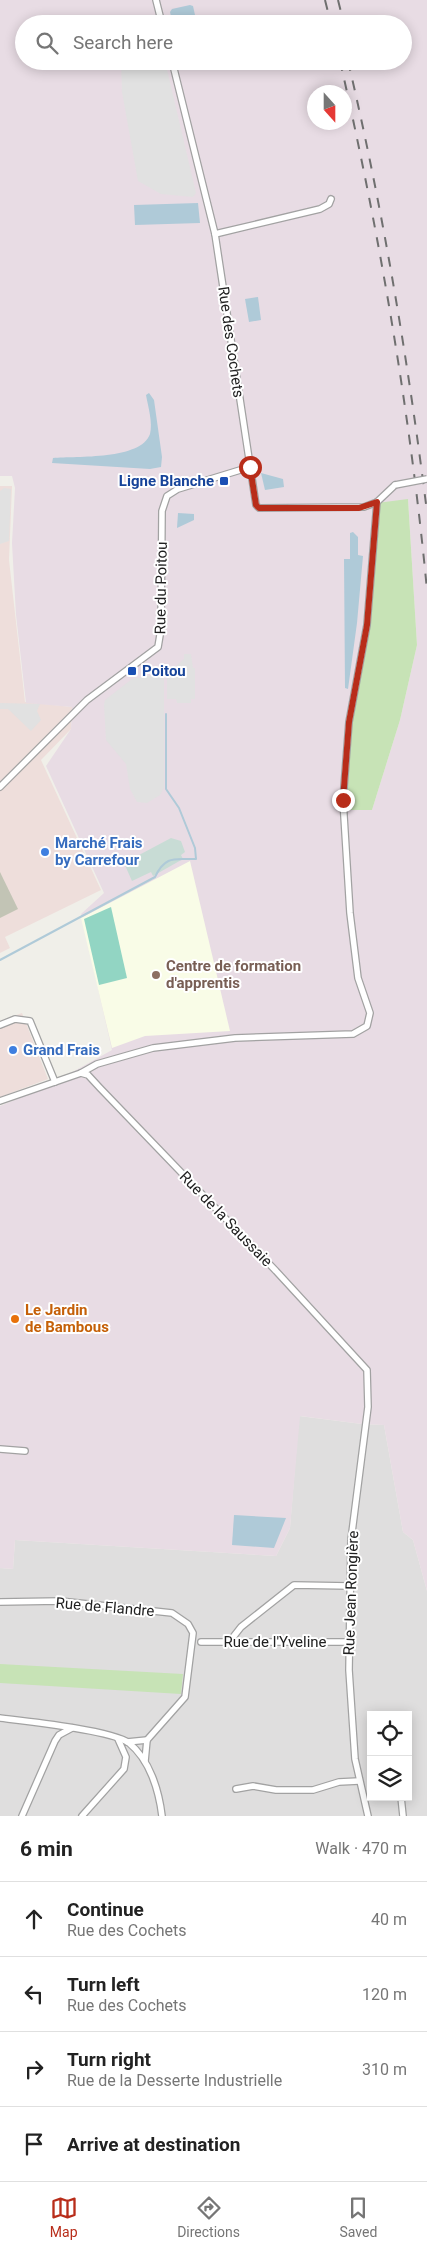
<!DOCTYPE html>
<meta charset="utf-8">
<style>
:root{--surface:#fff;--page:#f6f6f6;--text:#222;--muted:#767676;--line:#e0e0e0;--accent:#b82d1a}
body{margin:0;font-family:Roboto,sans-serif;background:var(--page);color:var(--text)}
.controls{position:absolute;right:15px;bottom:15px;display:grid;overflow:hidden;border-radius:0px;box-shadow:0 2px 12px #0003}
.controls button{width:45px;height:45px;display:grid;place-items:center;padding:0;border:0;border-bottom:1px solid var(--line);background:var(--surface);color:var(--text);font:25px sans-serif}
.compass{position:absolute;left:307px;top:85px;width:45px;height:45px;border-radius:50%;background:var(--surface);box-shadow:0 2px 12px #0003;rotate:159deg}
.stop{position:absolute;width:15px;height:15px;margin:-11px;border:4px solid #b82d1a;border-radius:50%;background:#fff}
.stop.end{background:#b82d1a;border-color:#fff;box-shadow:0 1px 5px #0008}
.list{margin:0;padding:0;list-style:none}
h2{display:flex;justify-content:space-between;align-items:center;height:65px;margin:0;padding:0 20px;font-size:21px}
h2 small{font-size:16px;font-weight:400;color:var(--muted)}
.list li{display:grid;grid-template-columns:32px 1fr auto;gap:15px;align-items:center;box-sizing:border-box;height:75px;padding:0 20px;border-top:1px solid var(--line)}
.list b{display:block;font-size:19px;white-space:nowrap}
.list p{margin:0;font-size:16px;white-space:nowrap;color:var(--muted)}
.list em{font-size:16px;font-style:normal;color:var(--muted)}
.icon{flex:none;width:28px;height:28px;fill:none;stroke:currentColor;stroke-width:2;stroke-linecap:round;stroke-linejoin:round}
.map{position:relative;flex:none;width:427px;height:1816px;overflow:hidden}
.search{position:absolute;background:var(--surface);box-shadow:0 2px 12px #0003;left:15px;right:15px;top:15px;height:55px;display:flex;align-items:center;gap:12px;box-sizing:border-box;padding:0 18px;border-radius:28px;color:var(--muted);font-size:19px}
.sheet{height:365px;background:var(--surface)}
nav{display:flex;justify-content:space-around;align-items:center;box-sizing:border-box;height:70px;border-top:1px solid var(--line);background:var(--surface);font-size:14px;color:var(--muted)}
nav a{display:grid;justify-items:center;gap:2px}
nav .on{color:var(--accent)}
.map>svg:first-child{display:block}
</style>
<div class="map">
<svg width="427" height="1816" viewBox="0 0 427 1816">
<rect width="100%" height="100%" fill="#f0efe9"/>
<path fill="#dfdede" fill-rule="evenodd" d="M 299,1416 L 362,1424 L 384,1425 L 403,1532 L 413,1540 L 427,1591 L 427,1816 L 0,1816 L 0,1568 L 13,1569 L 15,1540 L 276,1556 L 290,1528 ZM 371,1715 L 408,1715 L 408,1797 L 371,1797 Z"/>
<g fill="#eededb">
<polygon points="0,486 12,486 9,560 25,702 72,707 71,729 41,760 101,890 5,937 10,948 0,953"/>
<polygon points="22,1013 48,1079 0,1097 0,1021"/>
</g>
<path fill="#e8dce4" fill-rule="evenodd" d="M 0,0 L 427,0 L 427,1591 L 413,1540 L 403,1532 L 384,1425 L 362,1424 L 300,1416 L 290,1528 L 276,1556 L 15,1540 L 13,1569 L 0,1568 L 0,1106 L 42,1089 L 112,1050 L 81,914 L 104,893 L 46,766 L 71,729 L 72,707 L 26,703 L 16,615 L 12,543 L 15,488 L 12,476 L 0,476 ZM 24,24 L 403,24 L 403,61 L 24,61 ZM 314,92 L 344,92 L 344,122 L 314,122 ZM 408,499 L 417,645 L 400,720 L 372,810 L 376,530 Z"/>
<polygon fill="#f9fce7" points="190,861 230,1031 145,1036 112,1048 81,918"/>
<polygon fill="#c2c4b5" points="0,872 18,909 0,918"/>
<g fill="#c7e3b6">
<polygon points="408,499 417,645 400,720 372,810 344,810 346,740 367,625 377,503"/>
<polygon points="0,1664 183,1674 181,1694 0,1683"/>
</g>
<polygon fill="#c8dcd5" points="171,838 181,841 185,852 181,855 183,859 153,876 151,872 132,881 124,863"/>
<polygon fill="#92d5c3" points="111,907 127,978 99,985 84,919"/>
<g fill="#e1e1e1">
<polygon points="121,61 165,61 196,193 193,197 161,194 138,181 122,92"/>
<polygon points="4,488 11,489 9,541 0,544 0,491"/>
<polygon points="184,654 191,654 193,668 195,668 195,699 191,699 191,703 177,703 176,699 167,699 167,668 175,667 184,659"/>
<polygon points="155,671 164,671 164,788 160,795 147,803 137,802 130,789 126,764 106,740 104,705 105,700 132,679 153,675"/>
<polygon points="0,703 40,704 37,711 41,720 31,731 8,709 0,709"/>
</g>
<g fill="#afcad8">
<polygon points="190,5 193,6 195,15 193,18 172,21 170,12 172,9"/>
<polygon points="198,203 200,223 135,225 134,205"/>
<polygon points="258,297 261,320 249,322 245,299"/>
<path d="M 149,393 L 154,400 L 162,457 L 161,467 L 150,469 L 52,463 L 53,458 C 77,456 141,460 150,434 C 153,423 148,406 146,395 Z"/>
<polygon points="261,473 283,479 284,487 265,490"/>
<polygon points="178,513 194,514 194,520 177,528"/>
<polygon points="353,532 358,537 358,555 363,556 357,623 348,689 345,688 344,559 350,559 350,533"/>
<polygon points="234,1515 286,1518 274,1548 232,1545"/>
</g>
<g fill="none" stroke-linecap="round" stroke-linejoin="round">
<path stroke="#afcad8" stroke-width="2" d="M 0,960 L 155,877 C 166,854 176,860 196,859 L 195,848 L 179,808 L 166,789 L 166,714"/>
<g stroke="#a2a2a2" stroke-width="8">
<g id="street">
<polyline points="156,0 162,24"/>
<polyline points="172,61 215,234 256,505 259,508 364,507 377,502 395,485"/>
<polyline points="215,234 320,209 329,204 331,199"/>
<polyline points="0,787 87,700 158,647 161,629 162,511 167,496 178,489 250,467"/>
<polyline points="0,1025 15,1019 30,1021 55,1082"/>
<polyline points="81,1073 88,1075 100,1088 276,1271 367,1370 368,1407 351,1540 349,1670 355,1759 368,1816"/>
<polyline points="0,1101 81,1073 97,1064 153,1048 235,1038 353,1034 367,1026 370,1013 358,978 350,913 343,800 349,722 367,625 377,502"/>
<polyline points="0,1449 25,1451"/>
<polyline points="0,1602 60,1601 172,1613 188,1624 193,1633 185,1697 147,1740 145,1761"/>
<polyline points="230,1641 241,1627 294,1585 350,1586"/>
<polyline points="201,1642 348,1642"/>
<path d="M 0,1718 C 25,1721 112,1730 129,1743 C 150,1760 159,1791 162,1816"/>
<polyline points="127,1742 147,1740"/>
<polyline points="236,1789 253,1786 276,1790 313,1790 339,1782 359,1781"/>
<polyline points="401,1797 403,1816"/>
<polyline points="22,1816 55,1741 59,1735 72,1728"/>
<polyline points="82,1816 124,1769 126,1757 118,1739"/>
</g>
</g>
<use href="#street" stroke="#fff" stroke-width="5.5"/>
<g stroke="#6f6f6f" stroke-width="2" stroke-dasharray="10 10" stroke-linecap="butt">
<polyline points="325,0 331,24"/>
<polyline points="338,0 344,24"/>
<path d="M 340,61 C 380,236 410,412 427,590"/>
<path d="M 348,61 C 383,210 408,360 427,512"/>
</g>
<g stroke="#a2a2a2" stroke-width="8" stroke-linecap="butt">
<polyline id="street-bridge" points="395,485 427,479"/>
</g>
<use href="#street-bridge" stroke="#fff" stroke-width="5.5"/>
</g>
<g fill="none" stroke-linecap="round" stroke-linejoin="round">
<polyline stroke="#b82d1a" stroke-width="6" points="250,467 256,505 259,508 359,508 377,502 367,625 349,722 343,800"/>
</g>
<g fill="#1a4fb4" stroke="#fff" stroke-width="2">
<rect x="219" y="476" width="10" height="10" rx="2.5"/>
<rect x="127" y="666" width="10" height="10" rx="2.5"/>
</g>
<g fill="#3f7fe0" stroke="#fff" stroke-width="2">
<circle cx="45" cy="852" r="5"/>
<circle cx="13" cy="1050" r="5"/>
</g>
<circle fill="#8d6e63" stroke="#fff" stroke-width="2" cx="156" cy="975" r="5"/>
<circle fill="#e8710a" stroke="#fff" stroke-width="2" cx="15" cy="1319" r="5"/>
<g text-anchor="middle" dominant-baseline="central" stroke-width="4" stroke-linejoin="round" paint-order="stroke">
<g font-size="15" fill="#212121" stroke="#fff">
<text transform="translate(231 342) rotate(82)">Rue des Cochets</text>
<text transform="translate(161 588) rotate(-89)">Rue du Poitou</text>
<text transform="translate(226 1219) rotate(46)">Rue de la Saussaie</text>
<text transform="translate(351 1593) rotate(-88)">Rue Jean Rongière</text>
<text transform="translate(105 1607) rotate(5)">Rue de Flandre</text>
<text x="275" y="1642">Rue de l'Yveline</text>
</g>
<g font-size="15" font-weight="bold" fill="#164399" stroke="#fff" text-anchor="end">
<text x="214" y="481">Ligne Blanche</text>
<text x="142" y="671" text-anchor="start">Poitou</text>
</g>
<g font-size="15" font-weight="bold" fill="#366cbe" stroke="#fff" text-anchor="start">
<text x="55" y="843">Marché Frais<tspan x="55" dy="17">by Carrefour</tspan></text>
<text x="23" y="1050">Grand Frais</text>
</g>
<g font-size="15" font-weight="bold" fill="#785e54" stroke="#fff" text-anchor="start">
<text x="166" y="966">Centre de formation<tspan x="166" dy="17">d'apprentis</tspan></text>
</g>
<g font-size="15" font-weight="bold" fill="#c56008" stroke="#fff" text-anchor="start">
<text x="25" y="1310">Le Jardin<tspan x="25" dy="17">de Bambous</tspan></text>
</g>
</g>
</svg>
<div class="controls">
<button><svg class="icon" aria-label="locate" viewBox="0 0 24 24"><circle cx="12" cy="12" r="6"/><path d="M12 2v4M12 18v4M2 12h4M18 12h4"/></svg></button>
<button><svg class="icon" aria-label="layers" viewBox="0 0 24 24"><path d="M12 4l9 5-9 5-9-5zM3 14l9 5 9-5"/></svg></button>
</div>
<svg class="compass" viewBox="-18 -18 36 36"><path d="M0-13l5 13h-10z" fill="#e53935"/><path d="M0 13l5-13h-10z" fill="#767676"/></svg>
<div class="stop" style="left:250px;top:467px"></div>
<div class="stop end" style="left:343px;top:800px"></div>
<div class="search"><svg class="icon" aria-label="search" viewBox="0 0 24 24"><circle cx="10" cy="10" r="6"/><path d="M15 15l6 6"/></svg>Search here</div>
</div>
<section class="sheet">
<h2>6 min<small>Walk · 470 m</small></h2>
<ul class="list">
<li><svg class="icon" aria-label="ahead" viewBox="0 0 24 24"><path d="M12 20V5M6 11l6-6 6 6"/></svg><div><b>Continue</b><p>Rue des Cochets</p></div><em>40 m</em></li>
<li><svg class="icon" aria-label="left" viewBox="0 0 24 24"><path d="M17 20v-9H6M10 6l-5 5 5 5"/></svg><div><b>Turn left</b><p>Rue des Cochets</p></div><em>120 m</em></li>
<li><svg class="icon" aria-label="right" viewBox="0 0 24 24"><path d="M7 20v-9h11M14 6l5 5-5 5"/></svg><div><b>Turn right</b><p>Rue de la Desserte Industrielle</p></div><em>310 m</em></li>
<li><svg class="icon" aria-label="arrive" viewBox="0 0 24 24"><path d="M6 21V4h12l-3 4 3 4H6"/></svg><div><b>Arrive at destination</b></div></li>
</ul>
</section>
<nav>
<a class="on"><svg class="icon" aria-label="map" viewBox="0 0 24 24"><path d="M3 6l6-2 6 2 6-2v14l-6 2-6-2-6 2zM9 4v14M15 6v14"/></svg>Map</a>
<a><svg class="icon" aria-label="directions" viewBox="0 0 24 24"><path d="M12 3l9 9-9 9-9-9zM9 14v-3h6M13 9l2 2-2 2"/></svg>Directions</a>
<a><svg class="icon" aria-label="saved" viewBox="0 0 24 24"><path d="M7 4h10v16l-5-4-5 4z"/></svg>Saved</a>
</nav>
